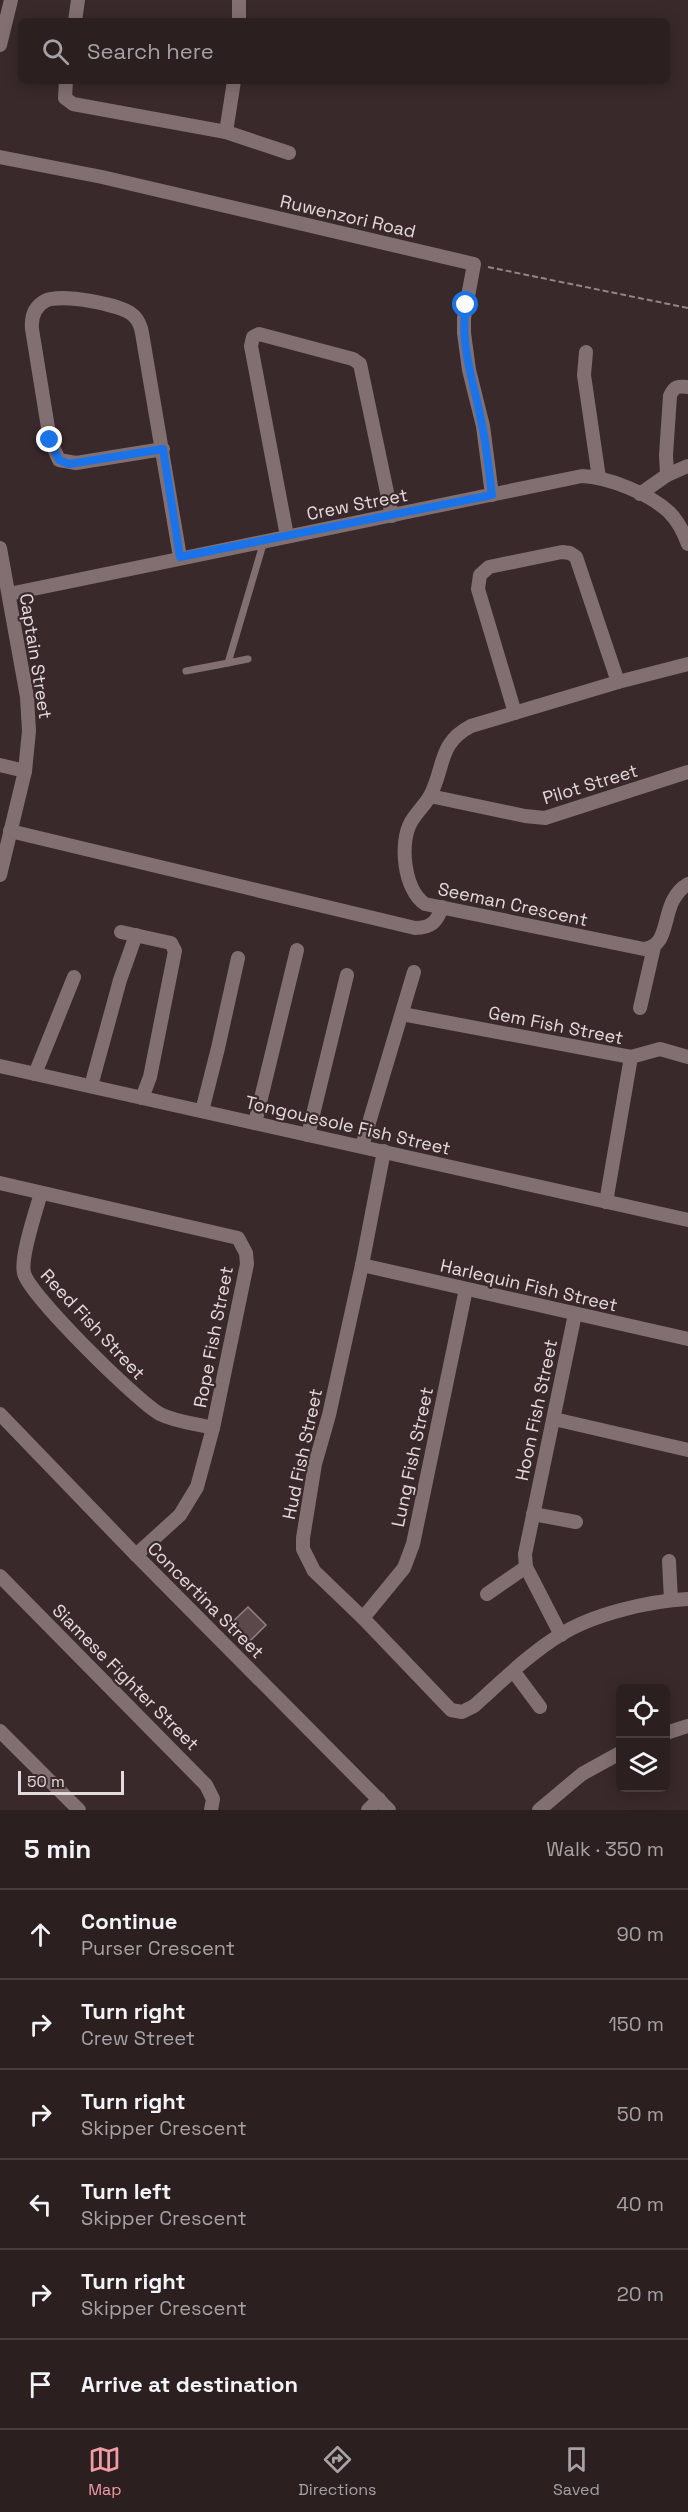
<!DOCTYPE html>
<meta charset="utf-8">
<style>
:root{--surface:#2b1f20;--page:#372c2d;--text:#f1f3f6;--muted:#a6a2a5;--line:#473d3e;--accent:#f39aa7}
body{margin:0;font-family:"Space Grotesk",sans-serif;background:var(--page);color:var(--text)}
.controls{position:absolute;right:18px;bottom:18px;display:grid;overflow:hidden;border-radius:9px;box-shadow:0 3px 15px #0003}
.controls button{width:54px;height:54px;display:grid;place-items:center;padding:0;border:0;border-bottom:2px solid var(--line);background:var(--surface);color:var(--text);font:30px sans-serif}
.scale{position:absolute;left:18px;bottom:15px;width:106px;box-sizing:border-box;padding-left:6px;border:3px solid #e5dadb;border-top:0;font-size:16px;line-height:21px;white-space:nowrap;color:#e5dadb;-webkit-text-stroke:4px #39292b;paint-order:stroke}
.stop{position:absolute;width:18px;height:18px;margin:-14px;border:4px solid #1a73e8;border-radius:50%;background:#fff}
.stop.end{background:#1a73e8;border-color:#fff;box-shadow:0 2px 6px #0008}
.list{margin:0;padding:0;list-style:none}
h2{display:flex;justify-content:space-between;align-items:center;height:78px;margin:0;padding:0 24px;font-size:26px}
h2 small{font-size:20px;font-weight:400;color:var(--muted)}
.list li{display:grid;grid-template-columns:39px 1fr auto;gap:18px;align-items:center;box-sizing:border-box;height:90px;padding:0 24px;border-top:2px solid var(--line)}
.list b{display:block;font-size:22px;white-space:nowrap}
.list p{margin:0;font-size:20px;white-space:nowrap;color:var(--muted)}
.list em{font-size:20px;font-style:normal;color:var(--muted)}
.icon{flex:none;width:33px;height:33px;fill:none;stroke:currentColor;stroke-width:2;stroke-linecap:round;stroke-linejoin:round}
.map{position:relative;flex:none;width:688px;height:1810px;overflow:hidden}
.search{position:absolute;background:var(--surface);box-shadow:0 3px 15px #0003;left:18px;right:18px;top:18px;height:66px;display:flex;align-items:center;gap:15px;box-sizing:border-box;padding:0 21px;border-radius:9px;color:var(--muted);font-size:22px}
.sheet{height:618px;background:var(--surface)}
nav{display:flex;justify-content:space-around;align-items:center;box-sizing:border-box;height:84px;border-top:2px solid var(--line);background:var(--surface);font-size:16px;color:var(--muted)}
nav a{display:grid;justify-items:center;gap:3px}
nav .on{color:var(--accent)}
.map>svg:first-child{display:block}
</style>
<div class="map">
<svg width="688" height="1810" viewBox="0 0 688 1810">
<rect width="100%" height="100%" fill="#39292b"/>
<polygon fill="#5b484a" stroke="#958183" stroke-width="1.5" points="248,1607 266,1625 250,1641 245,1635 242,1638 238,1633 234,1636 226,1628"/>
<g fill="none" stroke-linecap="round" stroke-linejoin="round">
<polyline stroke="#938587" stroke-width="2" stroke-dasharray="6 3" stroke-linecap="butt" points="488,267 688,308"/>
<g stroke="#826f71" stroke-width="7">
<polyline points="228,663 248,659"/>
<polyline points="186,671 228,663 264,541"/>
</g>
<g stroke="#826f71" stroke-width="14">
<polyline points="239,0 239,21"/>
<polyline points="75,21 78,0"/>
<polyline points="0,45 11,0"/>
<polyline points="66,81 65,98 73,104 226,132 234,81"/>
<polyline points="226,132 289,153"/>
<polyline points="0,157 102,177 474,264 464,318 464,333 469,370 483,426 492,495"/>
<polyline points="586,352 584,375 599,478"/>
<path d="M 163,449 L 76,463 L 59,460 L 50,440 L 32,329 C 31,317 34,307 45,301 C 60,293 122,304 134,316 C 139,321 141,327 142,333 L 180,557"/>
<path d="M 667,475 L 666,455 L 670,396 C 674,386 678,386 688,387"/>
<polyline points="640,494 667,475 688,466"/>
<polyline points="287,536 251,346 253,337 259,334 353,359 360,364 392,516"/>
<polyline points="0,548 27,697 29,731 25,771 0,875"/>
<path d="M 9,594 L 582,476 C 608,477 650,494 669,512 C 678,521 684,533 688,544"/>
<path d="M 688,664 L 618,682 L 471,726 C 438,743 445,767 430,796 C 425,805 416,813 411,822 C 399,843 404,890 425,904 L 644,949 C 674,946 658,901 688,884"/>
<polyline points="515,713 478,589 480,575 489,567 562,552 570,553 576,557 618,682"/>
<polyline points="0,765 25,771"/>
<polyline points="430,796 525,816 545,818 688,772"/>
<path d="M 10,831 L 415,928 C 431,928 437,922 442,907"/>
<polyline points="121,932 171,943 175,951 150,1077 142,1098"/>
<polyline points="640,1008 654,947"/>
<polyline points="402,1014 631,1057 606,1202"/>
<polyline points="631,1057 660,1049 688,1057"/>
<polyline points="0,1066 688,1220"/>
<polyline points="35,1074 74,977"/>
<polyline points="91,1086 120,980 136,935"/>
<polyline points="202,1111 218,1048 238,958"/>
<polyline points="255,1123 297,950"/>
<polyline points="308,1135 347,975"/>
<polyline points="362,1146 414,972"/>
<path d="M 384,1151 L 362,1265 L 329,1415 L 315,1464 L 303,1538 L 303,1549 L 314,1571 L 363,1618 L 451,1710 L 462,1712 L 474,1706 C 501,1682 529,1654 560,1635 C 593,1614 649,1601 688,1599"/>
<polyline points="0,1183 238,1238 246,1253 247,1264 213,1428 197,1487 180,1515 136,1555"/>
<path d="M 41,1193 C 36,1211 20,1257 24,1273 C 29,1295 138,1402 160,1414 C 176,1422 197,1424 213,1428"/>
<polyline points="362,1265 688,1339"/>
<polyline points="0,1414 136,1555 389,1810"/>
<polyline points="554,1419 688,1450"/>
<polyline points="533,1514 576,1522"/>
<polyline points="669,1561 671,1600"/>
<polyline points="0,1576 206,1785 213,1799 211,1810"/>
<polyline points="487,1594 526,1567"/>
<polyline points="363,1618 404,1568 413,1544 466,1289"/>
<polyline points="561,1635 526,1567 525,1554 575,1314"/>
<polyline points="514,1672 540,1707"/>
<polyline points="0,1731 79,1810"/>
<polyline points="666,1733 688,1726"/>
<polyline points="368,1810 379,1799"/>
<polyline points="539,1810 582,1774 620,1753"/>
</g>
</g>
<g fill="none" stroke-linecap="round" stroke-linejoin="round">
<path stroke="#1a73e8" stroke-width="8" d="M 50,440 L 59,460 L 69,464 L 163,449 L 180,557 L 492,495 C 489,472 487,448 482,425 C 475,385 459,346 466,305"/>
</g>
<g text-anchor="middle" dominant-baseline="central" stroke-width="4.5" stroke-linejoin="round" paint-order="stroke">
<g font-size="18" fill="#e5dadb" stroke="#39292b">
<text transform="translate(348 216) rotate(13)">Ruwenzori Road</text>
<text transform="translate(357 504) rotate(-11)">Crew Street</text>
<text transform="translate(36 656) rotate(81)">Captain Street</text>
<text transform="translate(590 784) rotate(-17)">Pilot Street</text>
<text transform="translate(513 904) rotate(12)">Seeman Crescent</text>
<text transform="translate(556 1025) rotate(11)">Gem Fish Street</text>
<text transform="translate(348 1125) rotate(13)">Tongouesole Fish Street</text>
<text transform="translate(529 1285) rotate(13)">Harlequin Fish Street</text>
<text transform="translate(93 1324) rotate(47)">Reed Fish Street</text>
<text transform="translate(213 1337) rotate(-79)">Rope Fish Street</text>
<text transform="translate(536 1410) rotate(-78)">Hoon Fish Street</text>
<text transform="translate(302 1454) rotate(-78)">Hud Fish Street</text>
<text transform="translate(412 1457) rotate(-78)">Lung Fish Street</text>
<text transform="translate(206 1600) rotate(45)">Concertina Street</text>
<text transform="translate(126 1677) rotate(45)">Siamese Fighter Street</text>
</g>
</g>
</svg>
<div class="controls">
<button><svg class="icon" aria-label="locate" viewBox="0 0 24 24"><circle cx="12" cy="12" r="6"/><path d="M12 2v4M12 18v4M2 12h4M18 12h4"/></svg></button>
<button><svg class="icon" aria-label="layers" viewBox="0 0 24 24"><path d="M12 4l9 5-9 5-9-5zM3 14l9 5 9-5"/></svg></button>
</div>
<div class="scale">50 m</div>
<div class="stop" style="left:466px;top:305px"></div>
<div class="stop end" style="left:50px;top:440px"></div>
<div class="search"><svg class="icon" aria-label="search" viewBox="0 0 24 24"><circle cx="10" cy="10" r="6"/><path d="M15 15l6 6"/></svg>Search here</div>
</div>
<section class="sheet">
<h2>5 min<small>Walk · 350 m</small></h2>
<ul class="list">
<li><svg class="icon" aria-label="ahead" viewBox="0 0 24 24"><path d="M12 20V5M6 11l6-6 6 6"/></svg><div><b>Continue</b><p>Purser Crescent</p></div><em>90 m</em></li>
<li><svg class="icon" aria-label="right" viewBox="0 0 24 24"><path d="M7 20v-9h11M14 6l5 5-5 5"/></svg><div><b>Turn right</b><p>Crew Street</p></div><em>150 m</em></li>
<li><svg class="icon" aria-label="right" viewBox="0 0 24 24"><path d="M7 20v-9h11M14 6l5 5-5 5"/></svg><div><b>Turn right</b><p>Skipper Crescent</p></div><em>50 m</em></li>
<li><svg class="icon" aria-label="left" viewBox="0 0 24 24"><path d="M17 20v-9H6M10 6l-5 5 5 5"/></svg><div><b>Turn left</b><p>Skipper Crescent</p></div><em>40 m</em></li>
<li><svg class="icon" aria-label="right" viewBox="0 0 24 24"><path d="M7 20v-9h11M14 6l5 5-5 5"/></svg><div><b>Turn right</b><p>Skipper Crescent</p></div><em>20 m</em></li>
<li><svg class="icon" aria-label="arrive" viewBox="0 0 24 24"><path d="M6 21V4h12l-3 4 3 4H6"/></svg><div><b>Arrive at destination</b></div></li>
</ul>
</section>
<nav>
<a class="on"><svg class="icon" aria-label="map" viewBox="0 0 24 24"><path d="M3 6l6-2 6 2 6-2v14l-6 2-6-2-6 2zM9 4v14M15 6v14"/></svg>Map</a>
<a><svg class="icon" aria-label="directions" viewBox="0 0 24 24"><path d="M12 3l9 9-9 9-9-9zM9 14v-3h6M13 9l2 2-2 2"/></svg>Directions</a>
<a><svg class="icon" aria-label="saved" viewBox="0 0 24 24"><path d="M7 4h10v16l-5-4-5 4z"/></svg>Saved</a>
</nav>
